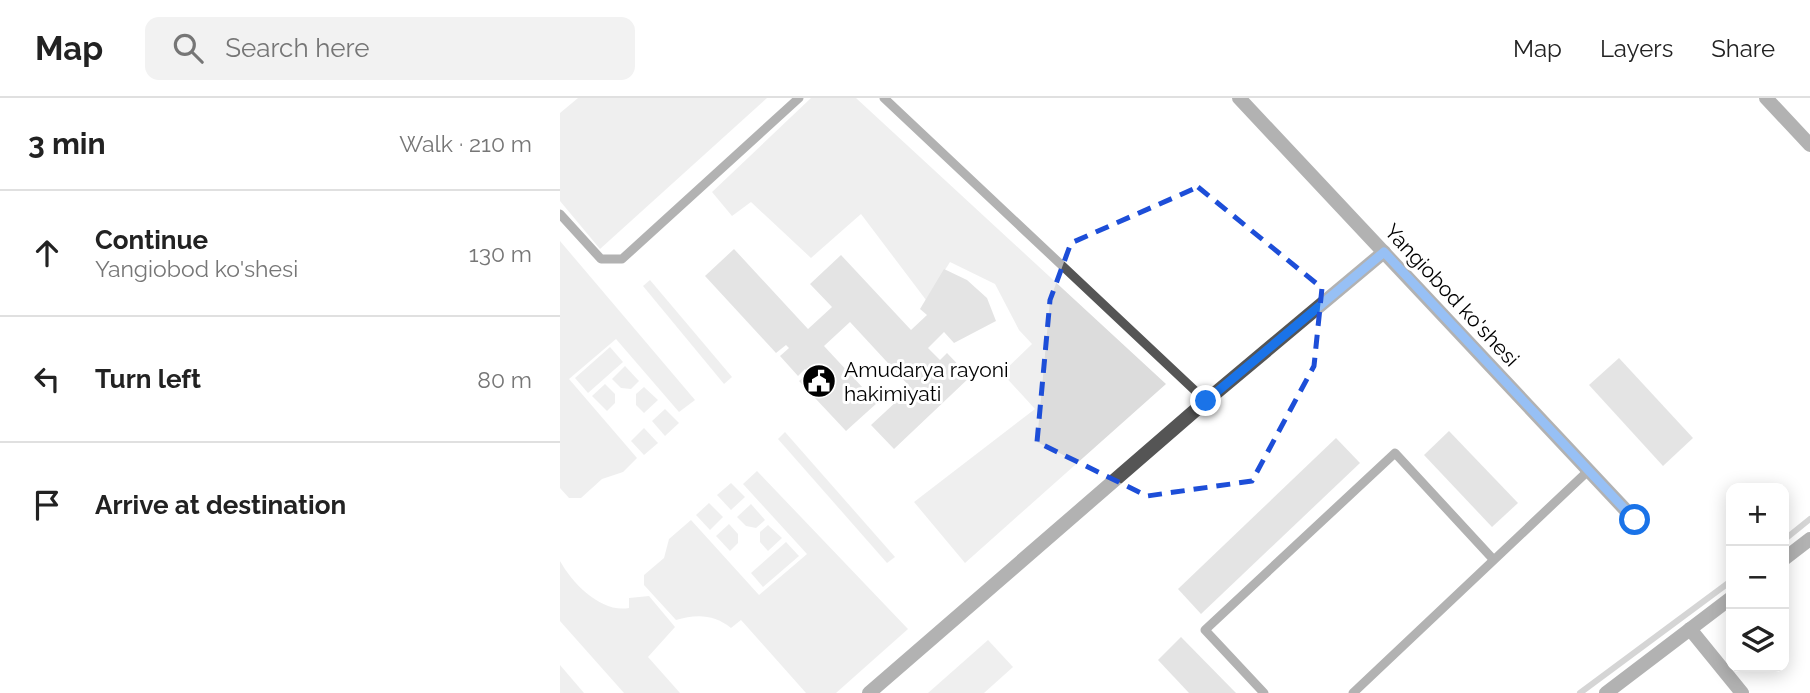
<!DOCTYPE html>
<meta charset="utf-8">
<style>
:root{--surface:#fff;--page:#f2f2f2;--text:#222;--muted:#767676;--line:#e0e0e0}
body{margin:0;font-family:Raleway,sans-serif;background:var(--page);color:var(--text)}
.controls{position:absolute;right:21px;bottom:21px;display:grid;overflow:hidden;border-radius:14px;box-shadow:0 4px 18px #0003}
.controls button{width:63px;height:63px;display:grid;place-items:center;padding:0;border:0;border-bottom:2px solid var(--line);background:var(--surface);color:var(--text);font:35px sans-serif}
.stop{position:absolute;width:21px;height:21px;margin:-16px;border:5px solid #1a73e8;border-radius:50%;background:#fff}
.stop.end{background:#1a73e8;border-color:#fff;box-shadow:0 2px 7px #0008}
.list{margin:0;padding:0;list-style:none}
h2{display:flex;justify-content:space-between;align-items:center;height:91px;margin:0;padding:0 28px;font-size:30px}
h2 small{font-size:23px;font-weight:400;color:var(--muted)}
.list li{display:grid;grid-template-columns:46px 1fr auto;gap:21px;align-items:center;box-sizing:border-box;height:126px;padding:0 28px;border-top:2px solid var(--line)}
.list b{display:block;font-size:26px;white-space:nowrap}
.list p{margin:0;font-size:23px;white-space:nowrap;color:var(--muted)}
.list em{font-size:23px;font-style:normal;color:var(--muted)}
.icon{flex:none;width:38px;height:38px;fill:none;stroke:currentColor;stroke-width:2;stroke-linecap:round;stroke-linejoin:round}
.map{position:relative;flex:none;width:1250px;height:595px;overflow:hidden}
header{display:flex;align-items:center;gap:42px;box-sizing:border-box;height:98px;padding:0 35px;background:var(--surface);border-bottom:2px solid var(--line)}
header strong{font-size:33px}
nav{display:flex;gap:38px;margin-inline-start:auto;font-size:24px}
.search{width:490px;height:63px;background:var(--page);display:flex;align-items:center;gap:18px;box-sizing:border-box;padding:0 24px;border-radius:14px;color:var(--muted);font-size:26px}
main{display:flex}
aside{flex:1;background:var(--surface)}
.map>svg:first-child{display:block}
</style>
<header>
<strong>Map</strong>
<div class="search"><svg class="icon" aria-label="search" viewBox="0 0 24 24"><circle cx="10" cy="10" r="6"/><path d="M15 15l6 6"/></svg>Search here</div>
<nav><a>Map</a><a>Layers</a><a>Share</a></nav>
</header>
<main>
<aside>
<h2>3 min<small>Walk · 210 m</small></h2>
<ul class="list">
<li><svg class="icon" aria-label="ahead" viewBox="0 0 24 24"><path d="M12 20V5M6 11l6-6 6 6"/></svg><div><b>Continue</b><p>Yangiobod ko'shesi</p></div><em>130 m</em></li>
<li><svg class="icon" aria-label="left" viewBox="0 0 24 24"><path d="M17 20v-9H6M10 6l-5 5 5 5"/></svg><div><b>Turn left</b></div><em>80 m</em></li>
<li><svg class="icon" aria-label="arrive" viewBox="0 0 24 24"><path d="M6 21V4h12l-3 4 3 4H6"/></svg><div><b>Arrive at destination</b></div></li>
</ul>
</aside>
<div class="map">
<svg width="1250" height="595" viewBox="0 0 1250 595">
<rect width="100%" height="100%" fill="#fff"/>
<g fill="#dcdcdc">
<polygon points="18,0 207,0 40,151 0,103 0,15"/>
<polygon points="251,0 296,0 606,286 405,465 354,404 475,311 442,275 472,246 459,232 435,186 390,164 366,202 301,116 251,160 191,104 172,118 152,94"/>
<polygon points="0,143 135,302 119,314 56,241 9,281 77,360 63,374 42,381 21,400 9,400 0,390"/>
<polygon points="90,182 172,279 164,286 83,188"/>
<polygon points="50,249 63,264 28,295 15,280"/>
<polygon points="65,268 79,283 71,291 61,290 52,281"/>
<polygon points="45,286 55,296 55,305 47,313 32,298"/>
<polygon points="84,289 98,302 84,315 76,307 76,296"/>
<polygon points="105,311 119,325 105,338 92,323"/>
<polygon points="84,330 98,345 84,357 71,343"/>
<polygon points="225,334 335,459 327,465 218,341"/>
<path d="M 197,373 L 348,531 L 276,595 L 246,595 L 181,522 L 171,530 C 154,516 136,516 116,522 L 84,487 L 84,477 L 104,460 L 109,441 L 131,422 L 199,497 L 247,456 L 183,386 Z"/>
<polygon points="171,385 185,399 171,412 157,397"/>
<polygon points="149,405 163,419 150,432 136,417"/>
<polygon points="191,406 205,422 196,430 186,428 177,419"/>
<polygon points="169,426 178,436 178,445 170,453 156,438"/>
<polygon points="208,427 222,440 208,453 200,444 200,434"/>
<polygon points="226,444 239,458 203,489 191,475"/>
<path d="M 0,463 C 13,486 41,515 69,510 L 69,500 L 89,498 L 115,529 L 88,559 L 120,595 L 64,595 L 0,523 Z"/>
<polygon points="428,542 453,569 424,595 368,595"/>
<polygon points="0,567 24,595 0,595"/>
</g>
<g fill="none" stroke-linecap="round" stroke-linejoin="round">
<g stroke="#a3a3a3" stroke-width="6">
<polyline points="1224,442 1250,421"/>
<polyline points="1020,595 1171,483"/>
</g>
</g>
<g fill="#c4c4c4">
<polygon points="174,151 248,231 272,209 250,186 281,157 351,232 367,217 360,211 384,171 407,182 427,200 436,223 394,245 384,234 368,250 380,262 387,255 410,279 334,351 311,327 351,290 290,224 264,248 317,305 286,333 239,283 249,275 245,271 238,278 220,258 229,250 226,247 216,255 145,178"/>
<polygon points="1059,260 1133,340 1103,368 1029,287"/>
<polygon points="889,333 958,405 932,429 864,357"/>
<polygon points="776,340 800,365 641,516 618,491"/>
<polygon points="621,539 676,595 629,595 598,562"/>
</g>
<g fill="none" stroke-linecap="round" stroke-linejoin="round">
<g stroke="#555" stroke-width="9">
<polyline points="324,0 646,303"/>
<polyline points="0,116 41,161 62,161 239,0"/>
<polyline points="704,595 645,532 835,355 932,460"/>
<polyline points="793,595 1028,373"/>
</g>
<g stroke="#555" stroke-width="14">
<polyline points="679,0 1075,422"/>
<polyline points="1206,0 1250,47"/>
<polyline points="1224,461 1250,441"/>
<polyline points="1130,531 1182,595"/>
<polyline points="309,595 646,303 824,154"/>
<polyline points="1046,595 1171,500"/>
</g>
</g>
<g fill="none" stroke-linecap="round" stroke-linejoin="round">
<polyline stroke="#1a73e8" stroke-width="9" points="646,303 824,154 1075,422"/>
</g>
<path d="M0 0H1250V595H0ZM 638,89 L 762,190 L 754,268 L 692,383 L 587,398 L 477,344 L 490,202 L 511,145 Z" fill="#fff" fill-opacity=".55" fill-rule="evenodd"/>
<path fill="none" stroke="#1d4ed8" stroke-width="5" stroke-dasharray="14 9" stroke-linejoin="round" d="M 638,89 L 762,190 L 754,268 L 692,383 L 587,398 L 477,344 L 490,202 L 511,145 Z"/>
<defs>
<g id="civic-disc" transform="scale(1.75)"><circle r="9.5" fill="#000" stroke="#fff"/><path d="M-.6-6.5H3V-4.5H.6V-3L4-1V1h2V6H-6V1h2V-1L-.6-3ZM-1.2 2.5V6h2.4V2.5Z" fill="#fff"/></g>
</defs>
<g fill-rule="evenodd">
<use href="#civic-disc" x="259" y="283"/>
</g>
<g text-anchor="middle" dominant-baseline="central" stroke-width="6" stroke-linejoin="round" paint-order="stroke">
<g font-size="21" fill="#000" stroke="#fff">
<text transform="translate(892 197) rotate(47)">Yangiobod ko'shesi</text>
</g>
<g font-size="21" fill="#000" stroke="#fff" text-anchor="start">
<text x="284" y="271">Amudarya rayoni<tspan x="284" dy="24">hakimiyati</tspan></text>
</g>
</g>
</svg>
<div class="controls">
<button>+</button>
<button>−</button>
<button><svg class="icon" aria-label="layers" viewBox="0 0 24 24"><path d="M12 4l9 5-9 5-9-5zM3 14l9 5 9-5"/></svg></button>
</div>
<div class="stop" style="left:1075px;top:422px"></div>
<div class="stop end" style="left:646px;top:303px"></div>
</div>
</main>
